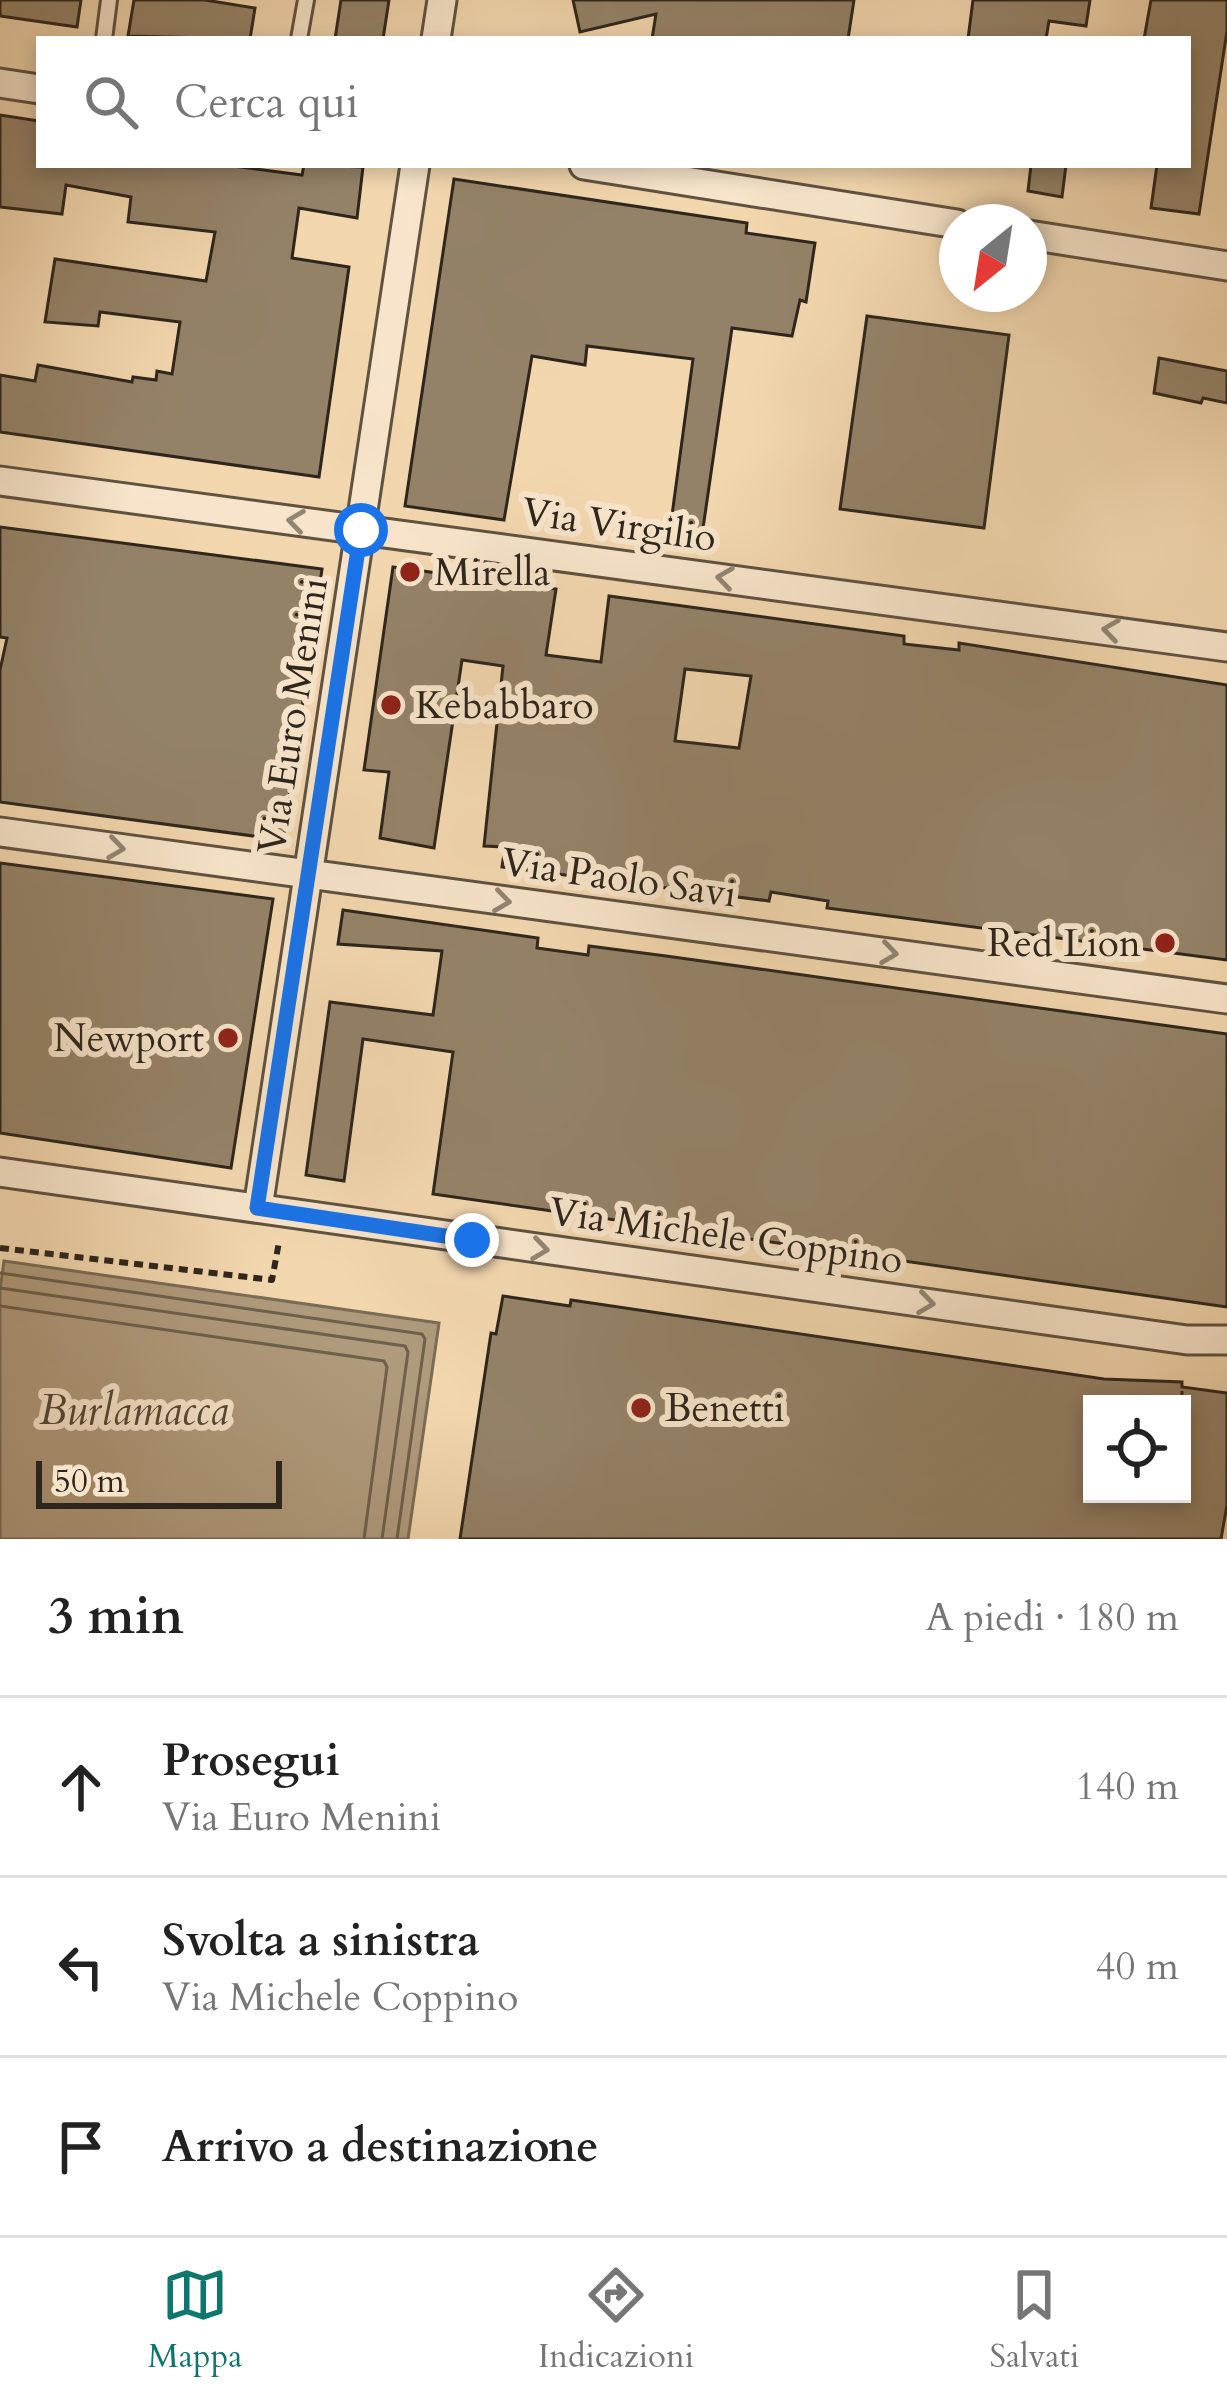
<!DOCTYPE html>
<html lang="it">
<meta charset="utf-8">
<style>
:root{--surface:#fff;--page:#f6f6f6;--text:#222;--muted:#767676;--line:#e0e0e0;--accent:#0f766e}
body{margin:0;font-family:Cardo,serif;background:var(--page);color:var(--text)}
.controls{position:absolute;right:36px;bottom:36px;display:grid;overflow:hidden;border-radius:0px;box-shadow:0 6px 18px #0003}
.controls button{width:108px;height:108px;display:grid;place-items:center;padding:0;border:0;border-bottom:3px solid var(--line);background:var(--surface);color:var(--text);font:60px sans-serif}
.compass{position:absolute;left:939px;top:204px;width:108px;height:108px;border-radius:50%;background:var(--surface);box-shadow:0 6px 18px #0003;rotate:210deg}
.scale{position:absolute;left:36px;bottom:30px;width:246px;box-sizing:border-box;padding-left:12px;border:6px solid #2e261c;border-top:0;font-size:33px;line-height:42px;white-space:nowrap;color:#2e261c;-webkit-text-stroke:9px #f7e4ca;paint-order:stroke}
.stop{position:absolute;width:36px;height:36px;margin:-27px;border:9px solid #1a73e8;border-radius:50%;background:#fff}
.stop.end{background:#1a73e8;border-color:#fff;box-shadow:0 3px 12px #0008}
.list{margin:0;padding:0;list-style:none}
h2{display:flex;justify-content:space-between;align-items:center;height:156px;margin:0;padding:0 48px;font-size:51px}
h2 small{font-size:39px;font-weight:400;color:var(--muted)}
.list li{display:grid;grid-template-columns:78px 1fr auto;gap:36px;align-items:center;box-sizing:border-box;height:180px;padding:0 48px;border-top:3px solid var(--line)}
.list b{display:block;font-size:45px;white-space:nowrap}
.list p{margin:0;font-size:39px;white-space:nowrap;color:var(--muted)}
.list em{font-size:39px;font-style:normal;color:var(--muted)}
.icon{flex:none;width:66px;height:66px;fill:none;stroke:currentColor;stroke-width:2;stroke-linecap:round;stroke-linejoin:round}
.map{position:relative;flex:none;width:1227px;height:1539px;overflow:hidden}
.search{position:absolute;background:var(--surface);box-shadow:0 6px 18px #0003;left:36px;right:36px;top:36px;height:132px;display:flex;align-items:center;gap:30px;box-sizing:border-box;padding:0 42px;border-radius:0px;color:var(--muted);font-size:45px}
.sheet{height:696px;background:var(--surface)}
nav{display:flex;justify-content:space-around;align-items:center;box-sizing:border-box;height:168px;border-top:3px solid var(--line);background:var(--surface);font-size:33px;color:var(--muted)}
nav a{display:grid;justify-items:center;gap:6px}
nav .on{color:var(--accent)}
.map>svg:first-child{display:block}
</style>
<div class="map">
<svg width="1227" height="1539" viewBox="0 0 1227 1539">
<rect width="100%" height="100%" fill="#f2d6ae"/>
<filter id="stains"><feTurbulence type="fractalNoise" baseFrequency=".00167" numOctaves="4"/><feColorMatrix values="0 0 0 0 .2 0 0 0 0 .09 0 0 0 0 .02 0 0 0 .5 -.17"/></filter>
<radialGradient id="worn" r=".72"><stop offset=".6" stop-color="#630" stop-opacity="0"/><stop offset="1" stop-color="#630" stop-opacity=".3"/></radialGradient>
<polygon fill="#af9a7c" stroke="#7b6c56" stroke-width="3" points="4,1261 439,1323 408,1539 0,1539 0,1290"/>
<g fill="none" stroke-linecap="round" stroke-linejoin="round">
<g stroke="#6e604c" stroke-width="3">
<polyline points="0,1273 422,1334 425,1339 397,1539"/>
<polyline points="0,1288 405,1346 408,1352 382,1539"/>
<polyline points="0,1306 384,1361 387,1367 364,1539"/>
</g>
</g>
<g fill="#948268" stroke="#2e261c" stroke-width="3" fill-rule="evenodd">
<polygon points="0,0 81,0 77,27 0,16"/>
<polygon points="134,0 205,0 255,8 250,39 128,36"/>
<polygon points="341,0 389,0 383,39 335,39"/>
<polygon points="573,0 854,0 848,39 652,39 656,14 580,32"/>
<polygon points="973,0 1090,0 1086,26 1049,21 1046,39 968,39"/>
<polygon points="1151,0 1227,0 1227,31 1199,214 1151,208 1157,165 1188,165 1188,39 1144,39"/>
<polygon points="0,115 39,121 39,165 225,165 302,175 304,165 363,167 357,218 299,208 292,258 349,267 319,477 0,432 0,375 35,381 38,365 132,382 133,377 156,380 157,371 172,374 180,322 100,312 98,326 45,322 55,259 206,281 215,232 128,222 131,197 66,185 62,214 0,207"/>
<polygon points="1031,165 1066,165 1062,197 1028,191"/>
<polygon points="454,179 747,223 746,233 815,243 806,302 800,300 792,336 732,328 700,549 668,545 693,359 587,346 585,365 532,356 504,520 405,506"/>
<polygon points="867,316 1009,335 984,528 840,509"/>
<polygon points="1159,358 1227,371 1227,403 1203,398 1201,403 1154,393"/>
<polygon points="0,527 322,569 283,840 0,802 0,670 7,638 0,637"/>
<path d="M 393,567 L 556,589 L 546,655 L 601,662 L 609,596 L 904,636 L 904,644 L 959,650 L 959,643 L 1227,685 L 1227,960 L 827,908 L 828,901 L 771,892 L 769,901 L 502,867 L 505,847 L 484,846 L 503,666 L 462,660 L 434,848 L 380,838 L 389,772 L 364,770 ZM 685,669 L 751,676 L 739,748 L 675,741 Z"/>
<polygon points="0,863 273,899 231,1168 0,1133"/>
<polygon points="343,910 538,938 537,948 588,955 589,946 666,956 1227,1034 1227,1307 433,1194 453,1052 363,1039 344,1181 306,1175 330,1002 433,1015 442,951 338,944"/>
<path d="M 503,1296 L 570,1306 L 571,1300 L 1104,1379 L 1182,1382 L 1182,1387 L 1227,1393 L 1227,1505 L 1221,1539 L 460,1539 L 491,1333 L 496,1334 ZM 1182,1391 L 1182,1494 L 1092,1494 L 1092,1404 L 1182,1404 Z"/>
</g>
<g fill="none" stroke-linecap="round" stroke-linejoin="round">
<g stroke="#5f5240" stroke-width="20">
<g id="service">
<polyline points="104,39 109,0"/>
<polyline points="299,39 306,0"/>
</g>
</g>
<g stroke="#5f5240" stroke-width="33">
<g id="minor">
<polyline points="436,39 442,0"/>
<polyline points="0,83 39,89"/>
<polyline points="584,165 957,224"/>
<polyline points="1029,235 1227,266"/>
<polyline points="0,481 1227,647"/>
<polyline points="0,832 1227,999"/>
<polyline points="0,1172 1187,1340 1227,1340"/>
<polyline points="258,1208 415,165"/>
</g>
</g>
<polyline stroke="#2e261c" stroke-width="6" stroke-dasharray="9 6" stroke-linecap="butt" points="0,1248 272,1280 279,1242"/>
<use href="#service" stroke="#f7e4ca" stroke-width="14"/>
<use href="#minor" stroke="#f7e4ca" stroke-width="27"/>
</g>
<defs><path id="oneway-chevron" d="M-2-3.5L2.5 0L-2 3.5" fill="none" stroke-width="1.6" stroke-linecap="round" stroke-linejoin="round" transform="scale(3)"/></defs>
<g stroke="#928573">
<use href="#oneway-chevron" transform="translate(296 521) rotate(-172)"/>
<use href="#oneway-chevron" transform="translate(725 578) rotate(-172)"/>
<use href="#oneway-chevron" transform="translate(1111 630) rotate(-172)"/>
<use href="#oneway-chevron" transform="translate(116 848) rotate(8)"/>
<use href="#oneway-chevron" transform="translate(502 901) rotate(8)"/>
<use href="#oneway-chevron" transform="translate(889 953) rotate(8)"/>
<use href="#oneway-chevron" transform="translate(540 1249) rotate(8)"/>
<use href="#oneway-chevron" transform="translate(926 1303) rotate(8)"/>
</g>
<g fill="none" stroke-linecap="round" stroke-linejoin="round">
<polyline stroke="#1a73e8" stroke-width="15" points="361,530 257,1208 472,1240"/>
</g>
<g fill="#8f2418" stroke="#f7e4ca" stroke-width="4.5">
<circle cx="410" cy="572" r="12"/>
<circle cx="391" cy="705" r="12"/>
<circle cx="1165" cy="943" r="12"/>
<circle cx="228" cy="1038" r="12"/>
<circle cx="641" cy="1408" r="12"/>
</g>
<g text-anchor="middle" dominant-baseline="central" stroke-width="12" stroke-linejoin="round" paint-order="stroke">
<g font-size="39" fill="#2e261c" stroke="#f7e4ca">
<text transform="translate(619 525) rotate(8)">Via Virgilio</text>
<text transform="translate(293 716) rotate(-81)">Via Euro Menini</text>
<text transform="translate(619 878) rotate(8)">Via Paolo Savi</text>
<text transform="translate(726 1236) rotate(8)">Via Michele Coppino</text>
</g>
<g font-size="39" fill="#2e261c" stroke="#f7e4ca" text-anchor="start">
<text x="434" y="572">Mirella</text>
<text x="415" y="705">Kebabbaro</text>
<text x="1141" y="943" text-anchor="end">Red Lion</text>
<text x="204" y="1038" text-anchor="end">Newport</text>
<text x="665" y="1408">Benetti</text>
</g>
<g font-size="42" font-style="italic" fill="#554939" stroke="#f7e4ca">
<text x="134" y="1410">Burlamacca</text>
</g>
</g>
<rect width="100%" height="100%" filter="url(#stains)"/>
<rect width="100%" height="100%" fill="url(#worn)"/>
</svg>
<div class="controls">
<button><svg class="icon" aria-label="locate" viewBox="0 0 24 24"><circle cx="12" cy="12" r="6"/><path d="M12 2v4M12 18v4M2 12h4M18 12h4"/></svg></button>
</div>
<svg class="compass" viewBox="-18 -18 36 36"><path d="M0-13l5 13h-10z" fill="#e53935"/><path d="M0 13l5-13h-10z" fill="#767676"/></svg>
<div class="scale">50 m</div>
<div class="stop" style="left:361px;top:530px"></div>
<div class="stop end" style="left:472px;top:1240px"></div>
<div class="search"><svg class="icon" aria-label="search" viewBox="0 0 24 24"><circle cx="10" cy="10" r="6"/><path d="M15 15l6 6"/></svg>Cerca qui</div>
</div>
<section class="sheet">
<h2>3 min<small>A piedi · 180 m</small></h2>
<ul class="list">
<li><svg class="icon" aria-label="ahead" viewBox="0 0 24 24"><path d="M12 20V5M6 11l6-6 6 6"/></svg><div><b>Prosegui</b><p>Via Euro Menini</p></div><em>140 m</em></li>
<li><svg class="icon" aria-label="left" viewBox="0 0 24 24"><path d="M17 20v-9H6M10 6l-5 5 5 5"/></svg><div><b>Svolta a sinistra</b><p>Via Michele Coppino</p></div><em>40 m</em></li>
<li><svg class="icon" aria-label="arrive" viewBox="0 0 24 24"><path d="M6 21V4h12l-3 4 3 4H6"/></svg><div><b>Arrivo a destinazione</b></div></li>
</ul>
</section>
<nav>
<a class="on"><svg class="icon" aria-label="map" viewBox="0 0 24 24"><path d="M3 6l6-2 6 2 6-2v14l-6 2-6-2-6 2zM9 4v14M15 6v14"/></svg>Mappa</a>
<a><svg class="icon" aria-label="directions" viewBox="0 0 24 24"><path d="M12 3l9 9-9 9-9-9zM9 14v-3h6M13 9l2 2-2 2"/></svg>Indicazioni</a>
<a><svg class="icon" aria-label="saved" viewBox="0 0 24 24"><path d="M7 4h10v16l-5-4-5 4z"/></svg>Salvati</a>
</nav>
